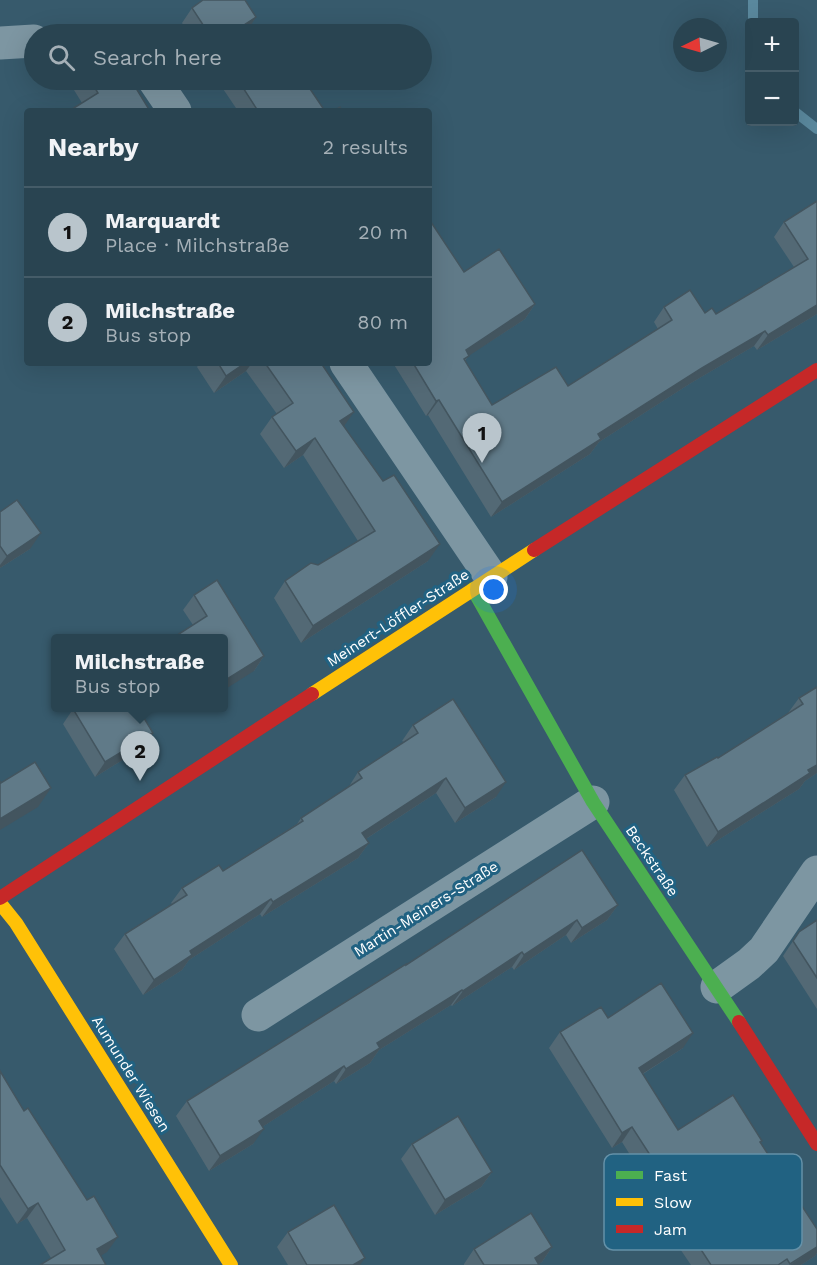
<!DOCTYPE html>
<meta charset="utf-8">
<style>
:root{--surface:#294451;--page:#314b58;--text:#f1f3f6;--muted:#a5b0b7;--line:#455c68;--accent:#b9c5cc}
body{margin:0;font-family:"Work Sans",sans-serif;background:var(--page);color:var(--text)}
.controls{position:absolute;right:18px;top:18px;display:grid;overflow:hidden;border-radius:6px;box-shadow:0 6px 24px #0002}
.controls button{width:54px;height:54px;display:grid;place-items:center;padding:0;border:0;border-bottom:2px solid var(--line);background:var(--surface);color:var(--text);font:30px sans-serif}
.compass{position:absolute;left:673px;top:18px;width:54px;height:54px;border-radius:50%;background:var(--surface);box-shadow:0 6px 24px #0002;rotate:265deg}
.you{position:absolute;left:494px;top:590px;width:21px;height:21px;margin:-15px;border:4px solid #fff;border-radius:50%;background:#1a73e8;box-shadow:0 0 0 9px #1a73e833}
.badge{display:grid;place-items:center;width:39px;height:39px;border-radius:50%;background:var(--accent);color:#111;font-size:20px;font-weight:700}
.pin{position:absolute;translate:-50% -50px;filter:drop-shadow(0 2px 3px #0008)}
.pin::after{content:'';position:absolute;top:32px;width:21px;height:18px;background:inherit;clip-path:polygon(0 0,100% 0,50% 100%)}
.popup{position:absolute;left:51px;top:634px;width:177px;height:78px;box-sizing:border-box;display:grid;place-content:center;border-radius:6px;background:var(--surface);filter:drop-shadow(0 2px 4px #0005);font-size:20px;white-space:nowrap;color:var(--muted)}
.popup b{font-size:22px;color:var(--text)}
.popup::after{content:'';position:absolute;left:50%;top:100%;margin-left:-12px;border:12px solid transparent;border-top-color:var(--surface)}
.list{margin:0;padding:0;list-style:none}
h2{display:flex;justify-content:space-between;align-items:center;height:78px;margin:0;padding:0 24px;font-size:26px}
h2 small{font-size:20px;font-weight:400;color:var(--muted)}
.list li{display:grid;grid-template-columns:39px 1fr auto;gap:18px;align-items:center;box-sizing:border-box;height:90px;padding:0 24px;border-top:2px solid var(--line)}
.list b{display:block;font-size:22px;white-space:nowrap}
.list p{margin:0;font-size:20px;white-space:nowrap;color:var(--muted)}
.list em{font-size:20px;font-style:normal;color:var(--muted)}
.icon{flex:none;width:33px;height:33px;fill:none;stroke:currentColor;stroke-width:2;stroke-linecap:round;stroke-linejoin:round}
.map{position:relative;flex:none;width:817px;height:1265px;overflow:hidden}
.search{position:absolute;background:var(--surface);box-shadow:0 6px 24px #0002;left:24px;top:24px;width:408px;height:66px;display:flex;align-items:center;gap:15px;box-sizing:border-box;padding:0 21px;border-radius:33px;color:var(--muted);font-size:22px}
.panel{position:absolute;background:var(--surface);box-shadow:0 6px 24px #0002;left:24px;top:108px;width:408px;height:258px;border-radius:6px}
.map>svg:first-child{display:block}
</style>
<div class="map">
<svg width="817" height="1265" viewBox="0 0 817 1265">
<rect width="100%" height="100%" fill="#375a6c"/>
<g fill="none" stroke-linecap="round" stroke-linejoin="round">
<g stroke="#5a889d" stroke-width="10">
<polyline points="753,0 753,22"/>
<polyline points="794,111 817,129"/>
</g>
<g stroke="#7d96a2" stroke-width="33">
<polyline points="0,43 34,41"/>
<polyline points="154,80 175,111"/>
<polyline points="346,363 491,577"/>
<polyline points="717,987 749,964 764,950 817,872"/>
<polyline points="258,1015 593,802"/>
</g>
<polyline stroke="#4caf50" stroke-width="14" points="473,589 593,802 739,1022"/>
<g stroke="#ffc107" stroke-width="14">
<polyline points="312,694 534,550"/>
<polyline points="0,903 16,923 231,1265"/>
</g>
<g stroke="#c62828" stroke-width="14">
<polyline points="534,550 817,370"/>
<polyline points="0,898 312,694"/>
<polyline points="739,1022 817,1144"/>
</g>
</g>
<g fill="#536975">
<polygon points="192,8 256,17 247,30 250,34 189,34 182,23"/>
<polygon points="82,80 131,80 150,111 68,111 82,103 74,90"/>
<polygon points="217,80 304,80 325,111 238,111"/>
<polygon points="817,201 817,314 757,350 754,346 691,383 599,442 590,454 491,517 428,415 426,416 393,363 429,363 464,272 535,304 525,319 469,355 465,361 492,405 568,386 658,329 654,322 664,307 716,314 794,267 774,237 784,222"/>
<polygon points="200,363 321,363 344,426 428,561 301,643 274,598 285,581 318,565 358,541 303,455 284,468 260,434 272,417 277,414 246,371 214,393 197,367"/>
<polygon points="0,512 30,549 0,568"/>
<polygon points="194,595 264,656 254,671 193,625 183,610"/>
<polygon points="817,687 817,773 805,781 799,789 707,847 674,790 685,775 718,758 788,713 799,698"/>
<polygon points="73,709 153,733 142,748 95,777 63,724"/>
<polygon points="413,725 496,797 455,823 436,793 366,839 369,843 358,858 262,917 260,914 189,960 182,970 143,995 114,949 125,934 172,904 171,903 182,888 223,871 297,824 301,818 348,788 358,772 404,742 402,741"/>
<polygon points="618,905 607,920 571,943 566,935 514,970 512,967 452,1006 451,1005 379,1050 370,1063 336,1084 334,1081 262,1127 253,1144 209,1171 176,1116 187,1101 406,965"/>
<polygon points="817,920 817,1009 783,956 799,932"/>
<polygon points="608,1018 683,1048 643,1074 678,1130 762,1141 760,1143 817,1229 817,1253 815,1256 801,1265 691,1265 674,1240 679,1233 622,1142 612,1148 549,1048 560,1032"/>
<polygon points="0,1071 107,1252 51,1258 27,1218 17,1224 0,1197"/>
<polygon points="412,1144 492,1172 481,1187 435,1215 401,1159"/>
<polygon points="288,1232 360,1265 288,1265 277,1247"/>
<polygon points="552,1247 542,1262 538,1264 539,1265 464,1265 464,1264 474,1249"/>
</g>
<g fill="#43555f">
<polygon points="256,17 246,33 244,25"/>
<polygon points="535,304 525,319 455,365 466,350"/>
<polygon points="817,305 817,314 757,350 768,335"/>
<polygon points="765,331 754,346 691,383 599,442 590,454 491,517 502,502 598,434 702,368"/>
<polygon points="245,363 252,363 246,371 214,393 226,376"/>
<polygon points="439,400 428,415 426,416 436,401"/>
<polygon points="354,412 342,429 340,421"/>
<polygon points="315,438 303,455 284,468 296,451"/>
<polygon points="41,533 30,549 0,568 0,565 7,556"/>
<polygon points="440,544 428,561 301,643 313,626"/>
<polygon points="264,656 254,671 224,690 224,681"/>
<polygon points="153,733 142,748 95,777 105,762"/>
<polygon points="817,765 817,773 805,781 799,789 707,847 718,832"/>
<polygon points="446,778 436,793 352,848 362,833"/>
<polygon points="506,782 496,797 455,823 465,808"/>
<polygon points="51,788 38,807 0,830 0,819"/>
<polygon points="369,843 358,858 262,917 273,902"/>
<polygon points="271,899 260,914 189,960 182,970 143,995 154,980 190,951"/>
<polygon points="618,905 607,920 571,943 582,928"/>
<polygon points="577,920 566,935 514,970 524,955"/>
<polygon points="522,952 512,967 452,1006 463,991"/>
<polygon points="462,990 451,1005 379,1050 370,1063 336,1084 346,1069 377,1043"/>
<polygon points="693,1033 683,1048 628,1083 639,1068"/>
<polygon points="344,1066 334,1081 248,1136 259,1121"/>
<polygon points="632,1127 622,1142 612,1148 622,1133"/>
<polygon points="264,1129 253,1144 209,1171 220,1156"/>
<polygon points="492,1172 481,1187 435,1215 445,1200"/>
<polygon points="38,1203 27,1218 17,1224 28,1209"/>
<polygon points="118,1237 107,1252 86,1265 97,1249"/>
<polygon points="552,1247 542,1262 537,1265 535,1258"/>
<polygon points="817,1247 817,1253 815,1256 801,1265 790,1265"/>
<polygon points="365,1258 360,1265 353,1265"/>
</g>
<g fill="#607a88" stroke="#43555f" stroke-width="1.5">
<polygon points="203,0 245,0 256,17 244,25 250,34 209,34 192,8"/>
<polygon points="90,80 131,80 150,111 69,111 98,93"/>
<polygon points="238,80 304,80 325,111 258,111"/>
<polygon points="340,107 342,111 333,111"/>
<polygon points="817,201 817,305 768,335 765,331 702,368 598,434 601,439 502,502 439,400 436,401 413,363 429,363 429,219 464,272 499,249 535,304 466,350 469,356 464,359 492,405 556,367 568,386 672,320 664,307 690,290 705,313 712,308 716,314 808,259 784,222"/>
<polygon points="218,363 245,363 226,376"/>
<polygon points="265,363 321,363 354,412 340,421 383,481 394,475 440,544 313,626 285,581 311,563 318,565 375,531 315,438 296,451 272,417 293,403"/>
<polygon points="17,500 41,533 7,556 0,546 0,512"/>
<polygon points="217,580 264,656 224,681 224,639 171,639 207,616 194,595"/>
<polygon points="817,687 817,765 808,770 810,773 718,832 685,775 717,757 718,758 803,704 799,698"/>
<polygon points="453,699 506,782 465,808 446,778 362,833 369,843 273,902 271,899 190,951 192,955 154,980 125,934 187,895 182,888 219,865 223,871 303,821 301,818 362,778 358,772 418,733 413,725"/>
<polygon points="76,708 138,708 153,733 105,762 73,709"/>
<polygon points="35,762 51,788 0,819 0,781 1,783"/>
<polygon points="582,850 618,905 582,928 577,920 524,955 522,952 463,991 462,990 377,1043 380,1048 346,1069 344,1066 259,1121 264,1129 220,1156 187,1101 406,964 406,965"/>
<polygon points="817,920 817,978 793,941 799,932"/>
<polygon points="661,983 693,1033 639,1068 678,1130 733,1095 762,1141 760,1142 817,1229 817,1247 790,1264 787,1259 778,1265 711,1265 685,1225 692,1220 632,1127 622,1133 560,1032 601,1007 608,1018"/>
<polygon points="0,1071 24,1111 28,1108 87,1200 94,1196 118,1237 97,1249 106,1265 40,1265 65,1250 38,1203 28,1209 0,1165"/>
<polygon points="458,1116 492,1172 445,1200 412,1144"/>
<polygon points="334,1205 365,1258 353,1265 307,1265 288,1232"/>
<polygon points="531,1213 552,1247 535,1258 539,1265 484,1265 474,1249"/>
</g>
<g text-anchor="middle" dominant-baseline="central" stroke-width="6" stroke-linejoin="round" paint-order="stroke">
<g font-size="15" fill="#fff" stroke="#216282">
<text transform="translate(398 618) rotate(-33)">Meinert-Löffler-Straße</text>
<text transform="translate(652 861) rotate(56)">Beckstraße</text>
<text transform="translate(426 909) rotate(-32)">Martin-Meiners-Straße</text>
<text transform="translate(131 1074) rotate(58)">Aumunder Wiesen</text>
</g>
</g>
<rect x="604" y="1154" width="198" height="96" rx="9" fill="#216282" stroke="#6491a8" stroke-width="1.5"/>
<rect x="616" y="1171" width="27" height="8" fill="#4caf50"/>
<rect x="616" y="1198" width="27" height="8" fill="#ffc107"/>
<rect x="616" y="1225" width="27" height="8" fill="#c62828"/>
<g font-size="16" fill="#fff">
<text x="654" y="1181">Fast</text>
<text x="654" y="1208">Slow</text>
<text x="654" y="1235">Jam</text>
</g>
</svg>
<div class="controls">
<button>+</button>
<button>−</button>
</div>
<svg class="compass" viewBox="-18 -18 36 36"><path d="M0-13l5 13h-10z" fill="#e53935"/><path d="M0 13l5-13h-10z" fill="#a5b0b7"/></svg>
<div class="you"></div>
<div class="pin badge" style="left:482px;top:463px">1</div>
<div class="pin badge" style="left:140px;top:781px">2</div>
<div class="popup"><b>Milchstraße</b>Bus stop</div>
<div class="search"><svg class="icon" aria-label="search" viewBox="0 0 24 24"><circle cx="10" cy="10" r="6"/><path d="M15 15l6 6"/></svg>Search here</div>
<section class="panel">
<h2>Nearby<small>2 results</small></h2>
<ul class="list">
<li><span class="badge">1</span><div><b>Marquardt</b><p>Place · Milchstraße</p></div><em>20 m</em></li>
<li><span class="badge">2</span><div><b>Milchstraße</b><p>Bus stop</p></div><em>80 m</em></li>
</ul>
</section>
</div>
